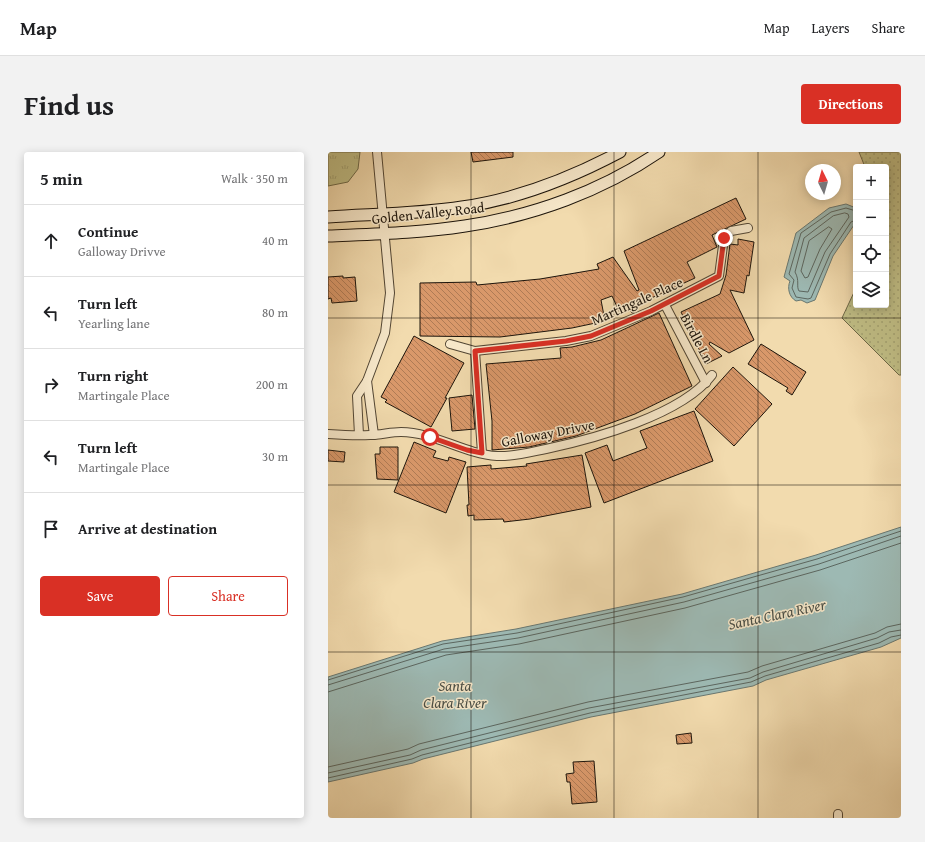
<!DOCTYPE html>
<meta charset="utf-8">
<style>
:root{--surface:#fff;--page:#f2f2f2;--text:#202124;--muted:#757577;--line:#e0e0e0;--accent:#d93025}
body{margin:0;font-family:"Gentium Book Plus",serif;background:var(--page);color:var(--text)}
.controls{position:absolute;right:12px;top:12px;display:grid;overflow:hidden;border-radius:4px;box-shadow:0 2px 10px #0003}
.controls button{width:36px;height:36px;display:grid;place-items:center;padding:0;border:0;border-bottom:1px solid var(--line);background:var(--surface);color:var(--text);font:20px sans-serif}
.compass{position:absolute;left:477px;top:12px;width:36px;height:36px;border-radius:50%;background:var(--surface);box-shadow:0 2px 10px #0003;rotate:355deg}
.stop{position:absolute;width:12px;height:12px;margin:-9px;border:3px solid #d93025;border-radius:50%;background:#fff}
.stop.end{background:#d93025;border-color:#fff;box-shadow:0 1px 4px #0008}
.list{margin:0;padding:0;list-style:none}
h2{display:flex;justify-content:space-between;align-items:center;height:52px;margin:0;padding:0 16px;font-size:17px}
h2 small{font-size:13px;font-weight:400;color:var(--muted)}
.list li{display:grid;grid-template-columns:26px 1fr auto;gap:12px;align-items:center;box-sizing:border-box;height:72px;padding:0 16px;border-top:1px solid var(--line)}
.list b{display:block;font-size:15px;white-space:nowrap}
.list p{margin:0;font-size:13px;white-space:nowrap;color:var(--muted)}
.list em{font-size:13px;font-style:normal;color:var(--muted)}
.actions{display:flex;gap:8px;padding:12px 16px}
.actions a{flex:1;padding:9px 0;border:1px solid var(--accent);border-radius:4px;text-align:center;font-size:14px;color:var(--accent)}
.actions .main{background:var(--accent);color:#fff}
.icon{flex:none;width:22px;height:22px;fill:none;stroke:currentColor;stroke-width:2;stroke-linecap:round;stroke-linejoin:round}
.map{position:relative;flex:none;width:573px;height:666px;overflow:hidden;border-radius:4px}
header{display:flex;align-items:center;gap:24px;box-sizing:border-box;height:56px;padding:0 20px;background:var(--surface);border-bottom:1px solid var(--line)}
header strong{font-size:19px}
nav{display:flex;gap:22px;margin-inline-start:auto;font-size:14px}
.intro{display:flex;align-items:center;justify-content:space-between;box-sizing:border-box;height:96px;padding:0 24px}
h1{margin:0;font-size:28px}
.button{padding:10px 18px;border-radius:4px;background:var(--accent);color:#fff;font-size:14px;font-weight:700}
main{display:flex;gap:24px;padding:0 24px}
aside{flex:1;background:var(--surface);border-radius:4px;box-shadow:0 2px 10px #0003}
.map>svg:first-child{display:block}
</style>
<header>
<strong>Map</strong>
<nav><a>Map</a><a>Layers</a><a>Share</a></nav>
</header>
<div class="intro"><h1>Find us</h1><a class="button">Directions</a></div>
<main>
<aside>
<h2>5 min<small>Walk · 350 m</small></h2>
<ul class="list">
<li><svg class="icon" aria-label="ahead" viewBox="0 0 24 24"><path d="M12 20V5M6 11l6-6 6 6"/></svg><div><b>Continue</b><p>Galloway Drivve</p></div><em>40 m</em></li>
<li><svg class="icon" aria-label="left" viewBox="0 0 24 24"><path d="M17 20v-9H6M10 6l-5 5 5 5"/></svg><div><b>Turn left</b><p>Yearling lane</p></div><em>80 m</em></li>
<li><svg class="icon" aria-label="right" viewBox="0 0 24 24"><path d="M7 20v-9h11M14 6l5 5-5 5"/></svg><div><b>Turn right</b><p>Martingale Place</p></div><em>200 m</em></li>
<li><svg class="icon" aria-label="left" viewBox="0 0 24 24"><path d="M17 20v-9H6M10 6l-5 5 5 5"/></svg><div><b>Turn left</b><p>Martingale Place</p></div><em>30 m</em></li>
<li><svg class="icon" aria-label="arrive" viewBox="0 0 24 24"><path d="M6 21V4h12l-3 4 3 4H6"/></svg><div><b>Arrive at destination</b></div></li>
</ul>
<div class="actions"><a class="main">Save</a><a>Share</a></div>
</aside>
<div class="map">
<svg width="573" height="666" viewBox="0 0 573 666">
<defs>
<pattern id="grass-dots" width="8" height="8" patternUnits="userSpaceOnUse"><rect width="8" height="8" fill="#c0be86"/><path d="M2 2h.1M6 6h.1" fill="none" stroke="#a4a272" stroke-width="1.8" stroke-linecap="round"/></pattern>
<pattern id="park-tufts" width="24" height="20" patternUnits="userSpaceOnUse"><rect width="24" height="20" fill="#c0be86"/><path d="M3 7l-1-3M5 7V3M7 7l1-3M15 17l-1-3M17 17v-4M19 17l1-3" fill="none" stroke="#a4a272"/></pattern>
<pattern id="building-back-hatch" width="6" height="6" patternUnits="userSpaceOnUse"><rect width="6" height="6" fill="#d9986a"/><path d="M-1 5l2 2M0 0l6 6M5-1l2 2" fill="none" stroke="#af7b55"/></pattern>
</defs>
<rect width="100%" height="100%" fill="#f2dbae"/>
<filter id="stains"><feTurbulence type="fractalNoise" baseFrequency=".005" numOctaves="4"/><feColorMatrix values="0 0 0 0 .2 0 0 0 0 .09 0 0 0 0 .02 0 0 0 .5 -.17"/></filter>
<radialGradient id="worn" r=".72"><stop offset=".6" stop-color="#630" stop-opacity="0"/><stop offset="1" stop-color="#630" stop-opacity=".3"/></radialGradient>
<polygon fill="url(#grass-dots)" stroke="#6e6948" points="531,0 573,0 573,223 571,223 514,166 528,136 528,153 558,153 558,15 537,15"/>
<polygon fill="url(#park-tufts)" stroke="#6e6948" points="0,0 32,0 30,17 20,30 0,34"/>
<g fill="#9db9b3" stroke="#697770">
<path d="M 518,52 L 528,56 L 528,70 L 505,104 L 487,148 L 479,151 L 473,148 L 468,149 C 461,145 459,136 462,129 L 456,125 L 468,81 L 501,56 Z"/>
<polygon points="573,375 573,486 553,495 438,528 425,534 263,565 95,607 85,611 0,630 0,525 114,489 188,477 354,442 488,403"/>
</g>
<g fill="none" stroke-linecap="round" stroke-linejoin="round">
<g stroke="#5c665f" stroke-width="1">
<polyline points="528,59 518,56 503,60 473,81 461,122 466,128 464,136 468,145 480,147 483,146 502,102 523,70 528,68"/>
<path d="M 517,61 L 520,62 L 521,65 L 497,100 L 480,140 L 471,139 C 468,134 472,129 467,120 L 476,86 L 505,64 Z"/>
<polygon points="501,75 504,77 492,97 480,125 477,126 473,119 481,89"/>
<polyline points="0,528 115,492 189,481 355,445 489,407 573,379"/>
<polyline points="0,533 116,497 190,486 356,450 491,412 573,384"/>
<polyline points="0,540 118,503 191,492 357,456 492,418 573,391"/>
<polyline points="0,615 80,597 91,592 260,550 420,520 434,514 547,481 559,475 573,472"/>
<polyline points="0,621 82,603 93,598 261,556 422,526 435,520 549,486 561,480 573,478"/>
<polyline points="0,626 84,607 94,603 262,561 423,530 437,524 551,491 563,485 573,483"/>
</g>
</g>
<g fill="url(#building-back-hatch)" stroke="#1c140b">
<polygon points="143,0 185,0 185,5 145,10"/>
<polygon points="408,46 418,67 384,83 389,95 359,110 367,126 306,154 307,160 304,161 301,156 292,161 284,144 273,148 277,169 244,176 172,185 92,184 92,131 148,130 149,133 212,127 271,117 269,112 285,105 309,139 311,138 296,99"/>
<polygon points="410,87 426,90 421,124 419,123 416,141 402,138 426,188 401,201 382,190 381,192 394,204 378,212 353,160 392,142 398,123 402,92 410,93"/>
<polygon points="15,124 15,126 27,125 29,149 4,151 3,146 0,147 0,125"/>
<polygon points="331,161 364,234 307,262 248,284 201,295 164,298 164,269 158,212 233,206 232,196 244,195 273,188"/>
<polygon points="86,184 136,211 117,246 119,246 103,275 57,250 59,248 53,245"/>
<polygon points="433,192 478,220 464,243 458,239 460,236 420,212"/>
<polygon points="405,215 444,252 406,294 367,257"/>
<polygon points="144,243 147,277 124,279 121,246"/>
<polygon points="366,259 385,309 276,351 257,301 279,293 285,309 319,296 312,279"/>
<polygon points="86,290 108,299 105,305 120,309 121,305 138,310 118,361 66,340"/>
<polygon points="52,295 70,295 70,328 49,327 47,302 52,302"/>
<polygon points="0,298 17,300 16,310 0,309"/>
<polygon points="254,303 263,355 202,367 176,370 175,367 146,368 146,363 140,364 139,353 141,353 139,315 163,313 163,317 199,314 198,312"/>
<polygon points="363,581 364,591 349,592 348,583"/>
<polygon points="266,609 269,650 244,652 242,630 239,630 238,622 246,621 245,610"/>
</g>
<g fill="none" stroke-linecap="round" stroke-linejoin="round">
<g stroke="#524634" stroke-width="10">
<g id="street">
<polyline points="337,153 378,231"/>
<polyline points="122,192 147,199 238,189 263,184 323,159 391,124 396,86 403,79 420,76"/>
<polyline points="147,199 154,301"/>
<polyline points="39,229 46,283"/>
<path d="M 0,282 C 14,283 28,284 42,283 C 52,283 63,280 73,280 C 106,280 136,302 169,304 C 185,305 203,300 218,297 C 265,287 354,263 384,223"/>
<polyline points="31,283 29,244 39,229 57,181 62,141 49,0"/>
<polyline points="510,662 510,666"/>
</g>
</g>
<g stroke="#1c140b" stroke-width="13">
<g id="secondary">
<path d="M 0,65 C 45,62 90,62 134,55 C 190,47 243,26 292,0"/>
<path d="M 0,84 C 45,82 92,81 137,74 C 205,64 274,39 331,0"/>
</g>
</g>
<use href="#street" stroke="#f7e8ca" stroke-width="8"/>
<use href="#secondary" stroke="#f7e8ca" stroke-width="11"/>
</g>
<g fill="none" stroke-linecap="round" stroke-linejoin="round">
<polyline stroke="#d93025" stroke-width="5" points="102,285 139,298 154,301 147,199 238,189 263,184 323,159 391,124 396,86"/>
</g>
<path fill="none" stroke="#1c140b" stroke-width="1" stroke-opacity="0.55" d="M 143,0 L 143,666M 286,0 L 286,666M 430,0 L 430,666M 0,166 L 573,166M 0,333 L 573,333M 0,500 L 573,500"/>
<g text-anchor="middle" dominant-baseline="central" stroke-width="3" stroke-linejoin="round" paint-order="stroke">
<g font-size="14" fill="#1c140b" stroke="#f7e8ca">
<text transform="translate(100 61) rotate(-6)">Golden Valley Road</text>
<text transform="translate(309 149) rotate(-24)">Martingale Place</text>
<text transform="translate(369 186) rotate(62)">Birdle Ln</text>
<text transform="translate(220 281) rotate(-11)">Galloway Drivve</text>
</g>
<g font-size="15" font-style="italic" fill="#494e46" stroke="#f7e8ca">
<text transform="translate(449 462) rotate(-12)">Santa Clara River</text>
<text x="127" y="533">Santa<tspan x="127" dy="17">Clara River</tspan></text>
</g>
</g>
<rect width="100%" height="100%" filter="url(#stains)"/>
<rect width="100%" height="100%" fill="url(#worn)"/>
</svg>
<div class="controls">
<button>+</button>
<button>−</button>
<button><svg class="icon" aria-label="locate" viewBox="0 0 24 24"><circle cx="12" cy="12" r="6"/><path d="M12 2v4M12 18v4M2 12h4M18 12h4"/></svg></button>
<button><svg class="icon" aria-label="layers" viewBox="0 0 24 24"><path d="M12 4l9 5-9 5-9-5zM3 14l9 5 9-5"/></svg></button>
</div>
<svg class="compass" viewBox="-18 -18 36 36"><path d="M0-13l5 13h-10z" fill="#e53935"/><path d="M0 13l5-13h-10z" fill="#757577"/></svg>
<div class="stop" style="left:102px;top:285px"></div>
<div class="stop end" style="left:396px;top:86px"></div>
</div>
</main>
